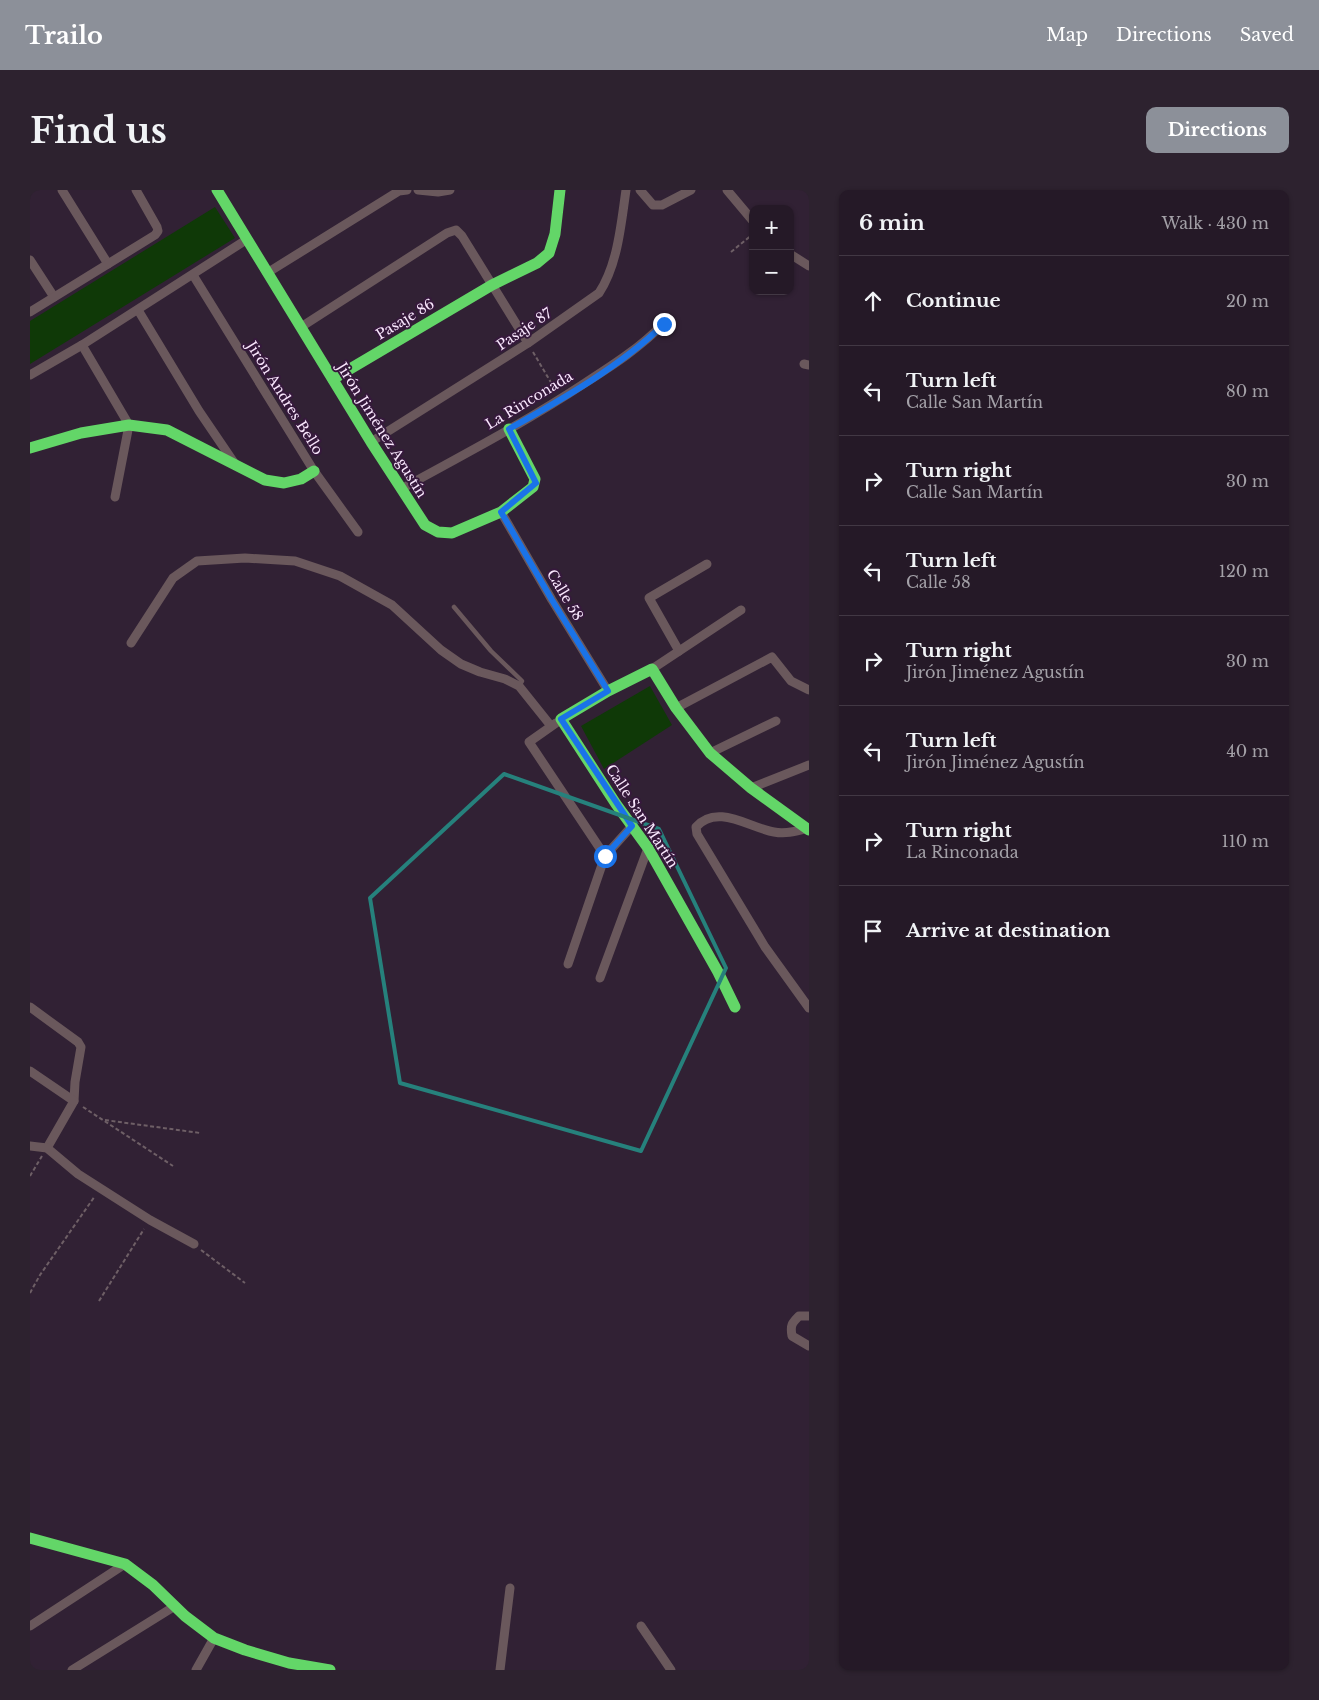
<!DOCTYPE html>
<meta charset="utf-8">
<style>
:root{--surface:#251927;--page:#2d222f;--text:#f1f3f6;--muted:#a3a0a7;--line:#423844;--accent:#8c9099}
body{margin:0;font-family:"Libre Baskerville",serif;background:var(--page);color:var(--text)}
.controls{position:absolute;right:15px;top:15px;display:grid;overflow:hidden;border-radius:10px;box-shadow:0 1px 4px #0004}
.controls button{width:45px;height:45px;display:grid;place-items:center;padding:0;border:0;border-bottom:1px solid var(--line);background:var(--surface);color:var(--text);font:25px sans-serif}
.stop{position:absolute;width:15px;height:15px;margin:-11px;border:4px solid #1a73e8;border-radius:50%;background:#fff}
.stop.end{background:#1a73e8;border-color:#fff;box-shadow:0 1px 5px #0008}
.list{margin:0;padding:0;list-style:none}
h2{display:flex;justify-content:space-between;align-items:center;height:65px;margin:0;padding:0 20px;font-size:21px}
h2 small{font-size:16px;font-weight:400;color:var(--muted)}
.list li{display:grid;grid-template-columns:32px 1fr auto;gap:15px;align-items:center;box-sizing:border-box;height:90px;padding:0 20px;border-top:1px solid var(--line)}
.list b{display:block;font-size:19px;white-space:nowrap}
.list p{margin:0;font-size:16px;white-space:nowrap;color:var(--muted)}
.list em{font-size:16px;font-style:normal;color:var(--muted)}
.icon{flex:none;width:28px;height:28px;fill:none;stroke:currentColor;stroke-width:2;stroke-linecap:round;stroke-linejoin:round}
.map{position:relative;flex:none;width:779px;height:1480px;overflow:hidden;border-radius:10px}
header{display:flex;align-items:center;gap:30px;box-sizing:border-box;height:70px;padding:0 25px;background:var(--accent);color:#fff}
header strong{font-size:24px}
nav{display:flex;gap:28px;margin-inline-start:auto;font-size:18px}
.intro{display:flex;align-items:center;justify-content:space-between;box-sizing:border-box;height:120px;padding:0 30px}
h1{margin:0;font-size:35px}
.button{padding:12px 22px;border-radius:10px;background:var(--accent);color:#fff;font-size:18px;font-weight:700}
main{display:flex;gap:30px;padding:0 30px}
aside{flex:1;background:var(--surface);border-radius:10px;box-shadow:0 1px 4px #0004}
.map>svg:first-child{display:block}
</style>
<header>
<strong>Trailo</strong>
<nav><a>Map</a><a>Directions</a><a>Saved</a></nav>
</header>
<div class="intro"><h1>Find us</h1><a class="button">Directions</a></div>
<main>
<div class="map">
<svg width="779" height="1480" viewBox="0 0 779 1480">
<rect width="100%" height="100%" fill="#312134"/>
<g fill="#0f3907">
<polygon points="185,17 205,48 0,174 0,131"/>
<polygon points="620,496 642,535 574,579 551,536"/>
</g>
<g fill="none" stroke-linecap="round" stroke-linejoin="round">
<g stroke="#6e5f66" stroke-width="2" stroke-dasharray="4 2.5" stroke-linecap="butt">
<polyline points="701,62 723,44"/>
<polyline points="503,162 526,201"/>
<polyline points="53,917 143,976"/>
<polyline points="75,930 170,943"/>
<polyline points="0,986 12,966"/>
<polyline points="171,1060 215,1093"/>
<polyline points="0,1103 10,1085 65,1006"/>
<polyline points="69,1111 114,1039"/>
</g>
<polyline stroke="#6a585c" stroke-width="4.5" points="424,417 461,461 489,488 492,491 489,496"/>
<g stroke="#6a585c" stroke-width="9">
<polyline points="32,0 78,74"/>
<polyline points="388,0 408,2 420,0"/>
<polyline points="610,0 623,15 632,15 661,0"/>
<polyline points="697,0 723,31"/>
<polyline points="760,64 779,76"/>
<polyline points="0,70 24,107"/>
<polyline points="237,83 369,1 377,0"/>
<polyline points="163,85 284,281 328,342"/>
<polyline points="108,120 169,221 205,274"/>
<polyline points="0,122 125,45 128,41 127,37 106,0"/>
<polyline points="271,137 417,43 426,40 432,46 498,153"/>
<polyline points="52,155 99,235 85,307"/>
<polyline points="774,174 779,175"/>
<polyline points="0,185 52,155 216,50"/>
<path d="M 341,252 L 498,153 L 569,103 C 588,74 591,34 596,0"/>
<path d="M 371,299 C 433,265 496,232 555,193 C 583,175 611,157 634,133"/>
<polyline points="471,322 522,410 578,501"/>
<polyline points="101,453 143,388 167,371 215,368 265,371 310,386 362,415 411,460 431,474 450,482 475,489 489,496 521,536"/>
<polyline points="649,461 619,408 677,374"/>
<polyline points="622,479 711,420"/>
<polyline points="646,518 742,467 761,491 779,500"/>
<polyline points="526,533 499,552 575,666"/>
<polyline points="680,563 746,531"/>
<polyline points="721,598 779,575"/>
<path d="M 775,639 C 764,642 755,644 744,642 C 720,638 687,613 666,637 L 667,644 L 735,757 L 779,818"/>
<polyline points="538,774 575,666 602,636"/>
<polyline points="570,788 618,658"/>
<polyline points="0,817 48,852 51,857 45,892 44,911 17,958"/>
<polyline points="0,881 44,911"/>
<polyline points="0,956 17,958 48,984 120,1030 164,1054"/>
<path d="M 779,1126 L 769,1126 C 762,1133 760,1135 762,1146 L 779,1156"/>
<polyline points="0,1436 95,1374"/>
<polyline points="611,1436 641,1480"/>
<polyline points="42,1480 145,1416"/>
<polyline points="166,1480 184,1448"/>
<polyline points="470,1480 480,1398"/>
</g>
<g stroke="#63d668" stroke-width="11">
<polyline points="187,0 341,252 395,335 408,342 422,343 471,322 503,297 505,289 479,239"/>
<polyline points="303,189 462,95 507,73 519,63 525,44 530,0"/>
<polyline points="0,258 51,243 99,235 137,240 235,290 254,293 271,289 284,281"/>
<polyline points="705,817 688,782 618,658 586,614 531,529 578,501 622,479 646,518 680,563 721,598 779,640"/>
<polyline points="0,1348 95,1374 123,1395 155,1426 184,1448 215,1460 259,1473 300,1480"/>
</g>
</g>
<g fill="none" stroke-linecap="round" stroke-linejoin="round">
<path stroke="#1a73e8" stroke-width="6" d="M 575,666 L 602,636 L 531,529 L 578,501 L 522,410 L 471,322 L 506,293 L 479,239 C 531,210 591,176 634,134"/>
</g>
<path fill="none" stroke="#26817c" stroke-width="4" stroke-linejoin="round" d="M 474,584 L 629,639 L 696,778 L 611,961 L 370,893 L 340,708 Z"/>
<g text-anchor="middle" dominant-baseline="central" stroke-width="4" stroke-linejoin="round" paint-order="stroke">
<g font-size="14" fill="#f9e7fd" stroke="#36193c">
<text transform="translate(375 129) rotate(-31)">Pasaje 86</text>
<text transform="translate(494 139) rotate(-34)">Pasaje 87</text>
<text transform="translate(255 208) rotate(58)">Jirón Andres Bello</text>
<text transform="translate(499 210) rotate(-31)">La Rinconada</text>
<text transform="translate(352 240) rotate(58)">Jirón Jiménez Agustín</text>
<text transform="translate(535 405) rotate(59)">Calle 58</text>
<text transform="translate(612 626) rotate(57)">Calle San Martín</text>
</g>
</g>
</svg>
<div class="controls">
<button>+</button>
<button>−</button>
</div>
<div class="stop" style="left:575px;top:666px"></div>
<div class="stop end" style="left:634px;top:134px"></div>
</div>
<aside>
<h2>6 min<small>Walk · 430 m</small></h2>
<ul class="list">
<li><svg class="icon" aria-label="ahead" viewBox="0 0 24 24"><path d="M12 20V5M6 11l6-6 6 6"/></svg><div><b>Continue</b></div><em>20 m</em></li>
<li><svg class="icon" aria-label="left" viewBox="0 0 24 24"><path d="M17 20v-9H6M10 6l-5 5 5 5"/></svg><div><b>Turn left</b><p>Calle San Martín</p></div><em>80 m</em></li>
<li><svg class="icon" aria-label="right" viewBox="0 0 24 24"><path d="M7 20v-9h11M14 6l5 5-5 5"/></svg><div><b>Turn right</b><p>Calle San Martín</p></div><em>30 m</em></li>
<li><svg class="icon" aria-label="left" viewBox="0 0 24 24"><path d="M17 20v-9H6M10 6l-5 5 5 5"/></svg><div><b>Turn left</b><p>Calle 58</p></div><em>120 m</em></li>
<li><svg class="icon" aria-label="right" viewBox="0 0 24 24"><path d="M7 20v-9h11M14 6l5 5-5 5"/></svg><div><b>Turn right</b><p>Jirón Jiménez Agustín</p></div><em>30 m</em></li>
<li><svg class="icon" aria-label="left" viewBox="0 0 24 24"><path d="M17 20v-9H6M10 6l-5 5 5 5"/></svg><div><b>Turn left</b><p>Jirón Jiménez Agustín</p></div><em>40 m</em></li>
<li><svg class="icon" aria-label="right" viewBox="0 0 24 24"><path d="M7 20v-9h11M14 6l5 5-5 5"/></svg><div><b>Turn right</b><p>La Rinconada</p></div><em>110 m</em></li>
<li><svg class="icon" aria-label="arrive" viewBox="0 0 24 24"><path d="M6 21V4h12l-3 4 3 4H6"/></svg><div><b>Arrive at destination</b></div></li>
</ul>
</aside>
</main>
